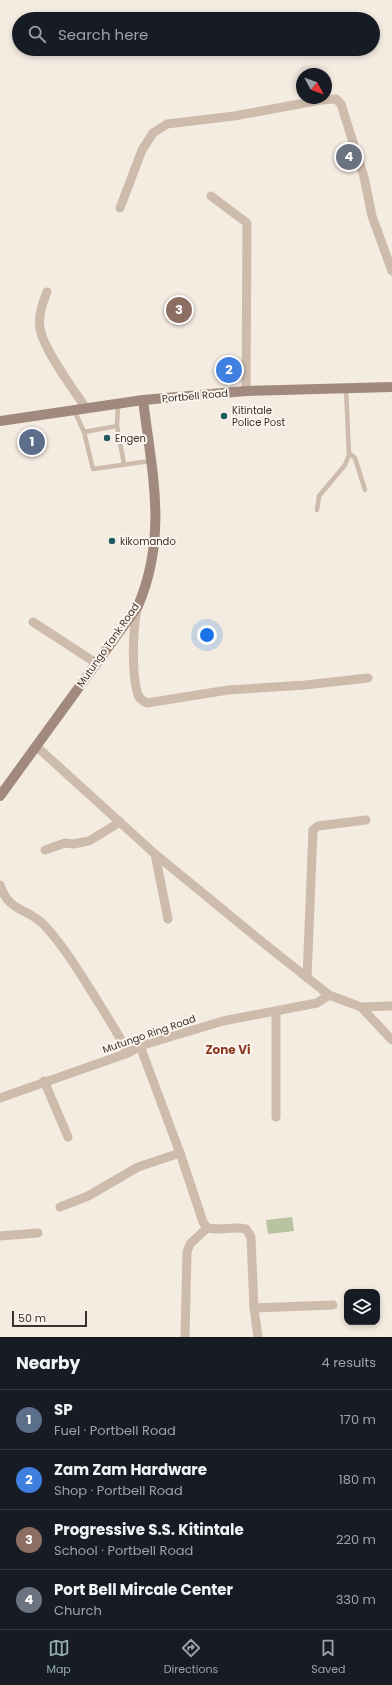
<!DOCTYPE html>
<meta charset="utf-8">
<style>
:root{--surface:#171b24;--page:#20242c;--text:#f1f3f6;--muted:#9ea1a6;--line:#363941;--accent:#92aeb2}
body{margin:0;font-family:Poppins,sans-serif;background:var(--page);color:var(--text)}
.controls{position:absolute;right:12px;bottom:12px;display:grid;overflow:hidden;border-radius:8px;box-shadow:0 2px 6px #0003}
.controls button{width:36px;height:36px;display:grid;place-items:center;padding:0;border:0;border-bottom:1px solid var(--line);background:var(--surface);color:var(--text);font:20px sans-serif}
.compass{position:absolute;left:296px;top:68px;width:36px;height:36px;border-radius:50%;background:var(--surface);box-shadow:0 2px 6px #0003;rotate:131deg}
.scale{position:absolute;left:12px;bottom:10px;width:75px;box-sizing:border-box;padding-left:4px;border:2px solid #3b302b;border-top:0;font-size:11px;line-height:14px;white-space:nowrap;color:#3b302b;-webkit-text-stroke:3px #fbf5ee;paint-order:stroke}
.you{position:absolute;left:207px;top:635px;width:14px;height:14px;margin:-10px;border:3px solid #fff;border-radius:50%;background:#1a73e8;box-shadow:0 0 0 6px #1a73e833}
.badge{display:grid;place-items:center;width:26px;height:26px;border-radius:50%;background:var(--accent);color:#fff;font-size:13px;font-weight:700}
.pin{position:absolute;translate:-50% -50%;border:2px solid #fff;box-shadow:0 1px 4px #0006}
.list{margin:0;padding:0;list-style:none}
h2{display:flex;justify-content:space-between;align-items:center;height:52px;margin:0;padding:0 16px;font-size:17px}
h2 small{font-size:13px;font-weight:400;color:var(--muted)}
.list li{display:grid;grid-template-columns:26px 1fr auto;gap:12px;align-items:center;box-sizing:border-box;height:60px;padding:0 16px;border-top:1px solid var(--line)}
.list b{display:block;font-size:15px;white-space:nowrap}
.list p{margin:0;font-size:13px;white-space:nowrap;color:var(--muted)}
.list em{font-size:13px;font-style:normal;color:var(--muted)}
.icon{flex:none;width:22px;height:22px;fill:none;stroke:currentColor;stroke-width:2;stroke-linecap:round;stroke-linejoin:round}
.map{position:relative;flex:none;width:392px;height:1337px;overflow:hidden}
.search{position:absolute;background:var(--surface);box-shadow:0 2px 6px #0003;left:12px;right:12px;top:12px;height:44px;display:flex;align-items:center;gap:10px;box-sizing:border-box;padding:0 14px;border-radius:22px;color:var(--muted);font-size:15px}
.sheet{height:292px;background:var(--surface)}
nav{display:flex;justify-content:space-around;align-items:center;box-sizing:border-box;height:56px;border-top:1px solid var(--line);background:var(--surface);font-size:11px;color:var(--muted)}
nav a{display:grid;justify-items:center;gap:2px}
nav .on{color:var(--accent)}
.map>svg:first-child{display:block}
</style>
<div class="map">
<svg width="392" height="1337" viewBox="0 0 392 1337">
<rect width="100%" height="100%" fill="#f4ebe1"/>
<polygon fill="#b8c4a0" points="292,1217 294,1231 268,1234 266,1220"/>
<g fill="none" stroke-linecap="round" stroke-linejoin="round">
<g stroke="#cdbbac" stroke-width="4.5">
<polyline points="118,404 117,426 124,464"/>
<polyline points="74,410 84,432 93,469 150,461"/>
<polyline points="84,432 117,426"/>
<polyline points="349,453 355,458 365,490"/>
<polyline points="317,510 319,496 345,465 349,455 346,388"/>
</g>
<g stroke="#cdbbac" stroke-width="9">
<polyline points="211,196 247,223 246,391"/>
<polyline points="120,208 142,150 153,133 167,124 234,116 321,100 336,99 341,104 364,177 372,216 392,271"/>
<path d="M 47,292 C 42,304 38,316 40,328 C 42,347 74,391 86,408"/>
<path d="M 137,608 C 133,630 131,673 138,695 C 140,700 143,701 147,703 L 228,690 L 305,685 L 368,678"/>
<polyline points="33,622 96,663"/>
<polyline points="36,746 155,854 261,941 329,995 361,1007 392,1006"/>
<polyline points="45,850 65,843 73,844 89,841 120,822"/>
<polyline points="155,854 168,919"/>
<path d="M 0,885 C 9,913 27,907 44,925 C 62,944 76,967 90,989 C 103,1010 117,1031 128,1053"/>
<polyline points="307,978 313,830 318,826 366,820"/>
<polyline points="361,1007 392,1040"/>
<polyline points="276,1011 276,1117"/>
<path d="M 140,1046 L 180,1153 L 203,1222 L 207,1228 C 221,1231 233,1226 246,1229 L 251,1237 L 254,1308 L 333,1305"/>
<polyline points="44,1081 68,1137"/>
<polyline points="0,1098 128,1053 140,1046 223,1021 317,1003 329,995"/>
<polyline points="60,1207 88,1196 138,1167 180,1153"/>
<polyline points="0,1236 38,1233"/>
<polyline points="254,1308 258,1337"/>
<polyline points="185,1337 187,1252 190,1244 207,1228"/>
</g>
<g stroke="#a18a7d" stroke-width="10">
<polyline points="0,421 143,400 246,391 392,387"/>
<path d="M 0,796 L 138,606 C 168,535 152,473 143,400"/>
</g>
</g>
<g fill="#1f5a5e" stroke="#fbf5ee" stroke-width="1.5">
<circle cx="224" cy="416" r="4"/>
<circle cx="107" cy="438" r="4"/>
<circle cx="112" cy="541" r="4"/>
</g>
<g text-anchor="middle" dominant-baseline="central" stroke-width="4" stroke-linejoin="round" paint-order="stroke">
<g font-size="10" fill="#3b302b" stroke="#fbf5ee">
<text transform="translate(195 396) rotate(-5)">Portbell Road</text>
<text transform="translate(108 645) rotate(-55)">Mutungo Tank Road</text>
<text transform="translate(149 1034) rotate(-19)">Mutungo Ring Road</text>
</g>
<g font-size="10" fill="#3b302b" stroke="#fbf5ee" text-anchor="start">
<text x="232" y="410">Kitintale<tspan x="232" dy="12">Police Post</tspan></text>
<text x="115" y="438">Engen</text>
<text x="120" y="541">kikomando</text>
</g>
<g font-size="12" font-weight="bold" fill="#8c3b22" stroke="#fbf5ee">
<text x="228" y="1049">Zone Vi</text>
</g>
</g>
</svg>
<div class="controls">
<button><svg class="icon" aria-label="layers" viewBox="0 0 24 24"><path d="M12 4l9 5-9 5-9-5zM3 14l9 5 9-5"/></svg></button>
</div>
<svg class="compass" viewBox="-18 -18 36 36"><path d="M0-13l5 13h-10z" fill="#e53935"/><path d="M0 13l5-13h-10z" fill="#9ea1a6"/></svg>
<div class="scale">50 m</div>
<div class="you"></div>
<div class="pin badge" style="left:32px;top:442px;background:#5c6f8a">1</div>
<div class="pin badge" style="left:229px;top:370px;background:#3f7fe0">2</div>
<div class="pin badge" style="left:179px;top:310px;background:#8d6e63">3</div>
<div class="pin badge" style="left:349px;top:157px;background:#6b7280">4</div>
<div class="search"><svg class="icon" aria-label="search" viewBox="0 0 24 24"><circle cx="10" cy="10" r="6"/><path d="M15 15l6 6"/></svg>Search here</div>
</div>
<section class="sheet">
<h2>Nearby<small>4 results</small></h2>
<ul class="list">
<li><span class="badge" style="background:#5c6f8a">1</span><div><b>SP</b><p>Fuel · Portbell Road</p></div><em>170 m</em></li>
<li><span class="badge" style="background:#3f7fe0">2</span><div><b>Zam Zam Hardware</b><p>Shop · Portbell Road</p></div><em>180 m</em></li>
<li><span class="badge" style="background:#8d6e63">3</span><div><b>Progressive S.S. Kitintale</b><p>School · Portbell Road</p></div><em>220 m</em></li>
<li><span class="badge" style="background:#6b7280">4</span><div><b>Port Bell Mircale Center</b><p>Church</p></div><em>330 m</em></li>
</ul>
</section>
<nav>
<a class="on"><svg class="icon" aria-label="map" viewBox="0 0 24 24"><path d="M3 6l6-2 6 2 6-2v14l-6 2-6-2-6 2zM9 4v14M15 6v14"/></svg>Map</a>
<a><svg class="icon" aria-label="directions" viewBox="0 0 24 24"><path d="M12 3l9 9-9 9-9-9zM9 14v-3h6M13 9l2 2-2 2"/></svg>Directions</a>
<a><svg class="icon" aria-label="saved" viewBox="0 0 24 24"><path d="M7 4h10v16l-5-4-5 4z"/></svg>Saved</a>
</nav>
